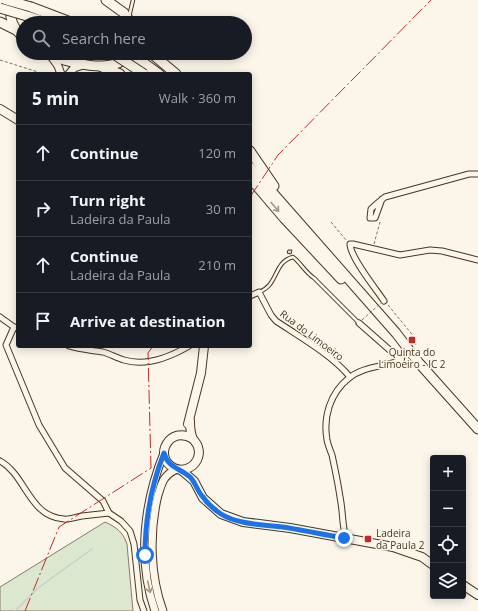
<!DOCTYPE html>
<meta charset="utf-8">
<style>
:root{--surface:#171b24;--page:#242831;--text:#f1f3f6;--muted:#9ea1a6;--line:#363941}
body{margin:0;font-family:"Open Sans",sans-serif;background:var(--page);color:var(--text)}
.controls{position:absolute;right:12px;bottom:12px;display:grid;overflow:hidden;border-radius:4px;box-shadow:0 2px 10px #0003}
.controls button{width:36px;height:36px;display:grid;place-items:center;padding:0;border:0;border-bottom:1px solid var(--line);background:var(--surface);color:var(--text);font:20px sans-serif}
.stop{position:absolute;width:12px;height:12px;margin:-9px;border:3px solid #1a73e8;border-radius:50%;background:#fff}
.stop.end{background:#1a73e8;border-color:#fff;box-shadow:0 1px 4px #0008}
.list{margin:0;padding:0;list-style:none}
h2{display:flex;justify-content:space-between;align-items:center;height:52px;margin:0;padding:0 16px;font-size:17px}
h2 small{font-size:13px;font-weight:400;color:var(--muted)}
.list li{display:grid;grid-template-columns:26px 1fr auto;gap:12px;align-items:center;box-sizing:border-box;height:56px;padding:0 16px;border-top:1px solid var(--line)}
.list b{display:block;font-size:15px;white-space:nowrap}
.list p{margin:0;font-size:13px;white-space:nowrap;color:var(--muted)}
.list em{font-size:13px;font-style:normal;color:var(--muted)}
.icon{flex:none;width:22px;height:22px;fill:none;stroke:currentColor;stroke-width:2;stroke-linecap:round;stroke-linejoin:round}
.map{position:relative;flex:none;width:478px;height:611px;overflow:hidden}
.search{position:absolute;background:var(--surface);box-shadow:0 2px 10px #0003;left:16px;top:16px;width:236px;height:44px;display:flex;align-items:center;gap:10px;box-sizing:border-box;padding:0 14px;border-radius:22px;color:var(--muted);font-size:15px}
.panel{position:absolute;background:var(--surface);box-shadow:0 2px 10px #0003;left:16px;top:72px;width:236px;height:276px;border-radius:4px}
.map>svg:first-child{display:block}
</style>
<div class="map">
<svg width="478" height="611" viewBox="0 0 478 611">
<rect width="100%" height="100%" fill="#fbf6e9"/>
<path fill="#dce7d0" stroke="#887966" d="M 105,522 C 116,527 123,532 127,544 L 133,611 L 0,611 L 0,587 Z"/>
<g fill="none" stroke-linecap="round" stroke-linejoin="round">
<polyline stroke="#c9cecd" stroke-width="1.5" points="15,611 38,588 92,549"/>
</g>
<polygon fill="#ecdcbc" stroke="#4a3520" points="288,250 292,250 291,254 287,253"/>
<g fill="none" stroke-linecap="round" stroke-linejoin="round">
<g stroke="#4a3520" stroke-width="4.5">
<g id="service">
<polyline points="129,17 133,0"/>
<path d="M 259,292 C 279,285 273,262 293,257 C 301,263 305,272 314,278 L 359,323"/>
</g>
</g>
<g stroke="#4a3520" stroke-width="7">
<g id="minor">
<path d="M 382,199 L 375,218 L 370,218 L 371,209 C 375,205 380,201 385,197 L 469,174 L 478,174"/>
<path d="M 250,296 L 259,292 L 271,315 L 276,321 C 300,337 332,355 350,377"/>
<path d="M 384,301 C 376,289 350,257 350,244 L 353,244 L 400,255 L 430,250 L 442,251 L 478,260"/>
<polyline points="0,317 14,327 18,328"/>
<polyline points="359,323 401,360"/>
<polyline points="14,327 6,345 39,425 65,468 103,501 109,513"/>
<path d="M 69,346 C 81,350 92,350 103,352 C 110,354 117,358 124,360 C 146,367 170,357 189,346"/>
<path d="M 0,461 C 26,475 29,517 64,519 C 69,520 76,517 82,516 C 91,515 100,514 109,513 L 121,521 L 130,531 L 134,544 L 140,600 L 144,611"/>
<path d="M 346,539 C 342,525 343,511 340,497 C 338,483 335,469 332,455 C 330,450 328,445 327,440 C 323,417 330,393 349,378 C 364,366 384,367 401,360 L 404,351"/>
</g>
</g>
<g stroke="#4a3520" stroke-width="9">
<g id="tertiary">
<polyline points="51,56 58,66 61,74"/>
<polyline points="69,74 74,68 83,65"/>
<path d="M 155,611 C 137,560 144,502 164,453"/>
<path d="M 163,611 C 150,576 149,532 158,495 C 160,490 161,483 165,478 C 168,474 172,471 177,469"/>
</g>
</g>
<g stroke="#4a3520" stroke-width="10">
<g id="primary">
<polyline points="0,109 18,120"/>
<path d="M 190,421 C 190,426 190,433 193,439 C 195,442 197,443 198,447 C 201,456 196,466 186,469 C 182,470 178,470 174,468 C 152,457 170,424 193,439"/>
<polyline points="188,424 201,373 204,346"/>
<polyline points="181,470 194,481 203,498 221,514 243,522 290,528 393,547 422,557 433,565"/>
<polyline points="463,585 478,595"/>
</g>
</g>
<g stroke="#4a3520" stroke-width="11">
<g id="trunk">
<polyline points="106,0 124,13 131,23"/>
<path d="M 11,5 C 9,19 13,28 23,37"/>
<polyline points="31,7 73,23"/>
<polyline points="27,16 49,23"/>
<polyline points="0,22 16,30"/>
<path d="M 46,53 C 64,62 117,77 129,53"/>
<polyline points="130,53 159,74"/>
<polyline points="151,53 176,74"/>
<polyline points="102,67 120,74"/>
<polyline points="250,151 274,186"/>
<polyline points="250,167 396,333 419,363 478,429"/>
<polyline points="250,178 284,218 341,279"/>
</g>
</g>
<g stroke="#7f6f5c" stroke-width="1" stroke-dasharray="3 2" stroke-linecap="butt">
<polyline points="0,60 38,72"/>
<polyline points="331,222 346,240"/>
<polyline points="374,244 380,222"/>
<polyline points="388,305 415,338 416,345 412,340"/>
</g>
<use href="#service" stroke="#fbf6e9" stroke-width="2.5"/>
<use href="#minor" stroke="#fbf6e9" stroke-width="5"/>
<use href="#tertiary" stroke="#fbf6e9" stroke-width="7"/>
<use href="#primary" stroke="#fbf6e9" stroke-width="8"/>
<use href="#trunk" stroke="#fbf6e9" stroke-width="9"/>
<g stroke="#4a3520" stroke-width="11" stroke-linecap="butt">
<g id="trunk-bridge">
<polyline points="6,0 31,7"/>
<polyline points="0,8 27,16"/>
<polyline points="112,53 144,74"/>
</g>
</g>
<polyline stroke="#7f6f5c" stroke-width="1" stroke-dasharray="3 2" stroke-linecap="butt" points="362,320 382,302"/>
<use href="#trunk-bridge" stroke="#fbf6e9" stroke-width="9"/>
<g stroke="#c62828" stroke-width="1" stroke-dasharray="14 3 2 3" stroke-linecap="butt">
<polyline points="250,197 278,155 431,0"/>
<polyline points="25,611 59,527 151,468 148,353 153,346"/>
</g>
</g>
<defs><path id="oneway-shaft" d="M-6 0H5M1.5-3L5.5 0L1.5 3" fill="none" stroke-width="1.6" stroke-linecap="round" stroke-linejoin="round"/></defs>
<g stroke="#a29684">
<use href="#oneway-shaft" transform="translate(275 207) rotate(50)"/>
<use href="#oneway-shaft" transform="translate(149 587) rotate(78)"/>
</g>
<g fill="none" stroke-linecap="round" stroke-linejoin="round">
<path stroke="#1a73e8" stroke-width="5" d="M 145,555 C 145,519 151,486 164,453 C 168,468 180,468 190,477 C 196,483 197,491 203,497 C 207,503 215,510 221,514 C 238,525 269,525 289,528 C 307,531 326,535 344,538"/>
</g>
<g fill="#c62828" stroke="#fbf6e9" stroke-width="1.5">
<rect x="408" y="336" width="8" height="8" rx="2"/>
<rect x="364" y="535" width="8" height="8" rx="2"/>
</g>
<g text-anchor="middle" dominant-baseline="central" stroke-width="3" stroke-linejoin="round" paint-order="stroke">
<g font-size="10" fill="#4a3520" stroke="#fbf6e9">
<text transform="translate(312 335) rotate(37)">Rua do Limoeiro</text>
</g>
<g font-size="10" fill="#4a3520" stroke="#fbf6e9">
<text x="412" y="352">Quinta do<tspan x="412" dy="12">Limoeiro - IC 2</tspan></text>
<text x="376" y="533" text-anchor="start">Ladeira<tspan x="376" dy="12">da Paula 2</tspan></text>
</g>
</g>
</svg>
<div class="controls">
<button>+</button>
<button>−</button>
<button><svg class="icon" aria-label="locate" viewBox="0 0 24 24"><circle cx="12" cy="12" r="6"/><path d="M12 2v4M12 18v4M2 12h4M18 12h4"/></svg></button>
<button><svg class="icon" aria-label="layers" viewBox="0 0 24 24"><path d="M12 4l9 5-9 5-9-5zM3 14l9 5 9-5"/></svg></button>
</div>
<div class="stop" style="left:145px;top:555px"></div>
<div class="stop end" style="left:344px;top:538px"></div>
<div class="search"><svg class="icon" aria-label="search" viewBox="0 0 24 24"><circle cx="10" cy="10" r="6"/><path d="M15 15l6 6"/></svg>Search here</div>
<section class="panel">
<h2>5 min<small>Walk · 360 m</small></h2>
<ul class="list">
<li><svg class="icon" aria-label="ahead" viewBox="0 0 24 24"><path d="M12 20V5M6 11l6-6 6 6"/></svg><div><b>Continue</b></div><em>120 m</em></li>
<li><svg class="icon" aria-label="right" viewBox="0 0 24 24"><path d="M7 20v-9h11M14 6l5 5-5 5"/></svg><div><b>Turn right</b><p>Ladeira da Paula</p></div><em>30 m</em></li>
<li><svg class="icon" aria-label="ahead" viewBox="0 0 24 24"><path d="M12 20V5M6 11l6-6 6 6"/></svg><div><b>Continue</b><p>Ladeira da Paula</p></div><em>210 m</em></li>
<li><svg class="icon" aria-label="arrive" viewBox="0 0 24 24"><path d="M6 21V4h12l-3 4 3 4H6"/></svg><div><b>Arrive at destination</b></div></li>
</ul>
</section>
</div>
